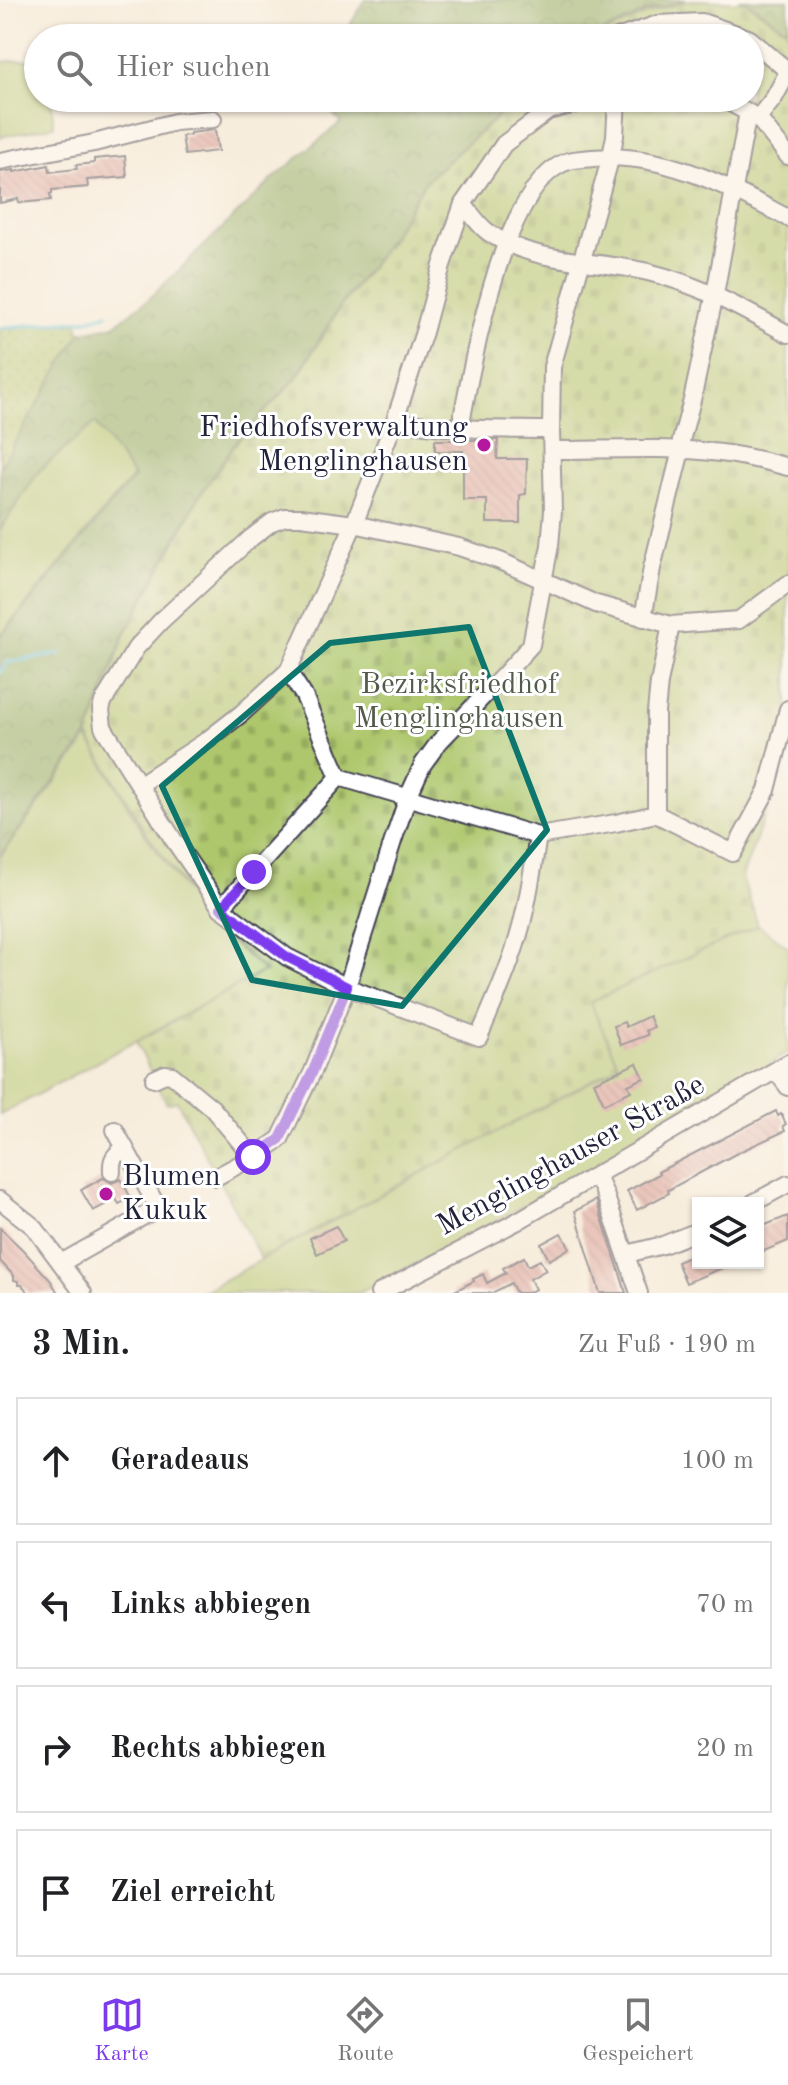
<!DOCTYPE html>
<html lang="de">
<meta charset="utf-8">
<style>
:root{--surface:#fff;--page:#f2f2f2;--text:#202124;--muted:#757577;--line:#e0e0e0;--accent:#7c3aed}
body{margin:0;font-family:"Old Standard TT",serif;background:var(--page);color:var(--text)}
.controls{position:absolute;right:24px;bottom:24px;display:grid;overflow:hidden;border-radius:0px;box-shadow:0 2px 6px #0004}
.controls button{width:72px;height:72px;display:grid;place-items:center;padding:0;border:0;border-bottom:2px solid var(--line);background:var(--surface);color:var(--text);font:40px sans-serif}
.stop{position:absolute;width:24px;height:24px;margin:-18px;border:6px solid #7c3aed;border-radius:50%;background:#fff}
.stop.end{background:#7c3aed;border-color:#fff;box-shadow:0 2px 8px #0008}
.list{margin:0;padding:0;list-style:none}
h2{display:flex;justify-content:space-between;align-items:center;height:104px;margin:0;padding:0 32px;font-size:34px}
h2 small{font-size:26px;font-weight:400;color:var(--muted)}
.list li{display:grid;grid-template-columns:52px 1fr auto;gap:24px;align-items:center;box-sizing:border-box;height:128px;margin:0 16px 16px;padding:0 16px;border:2px solid var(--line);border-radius:0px}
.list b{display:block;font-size:30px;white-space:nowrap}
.list em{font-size:26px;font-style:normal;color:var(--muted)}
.icon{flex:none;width:44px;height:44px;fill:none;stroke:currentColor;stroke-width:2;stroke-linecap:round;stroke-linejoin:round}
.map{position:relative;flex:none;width:788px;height:1293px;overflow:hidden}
.search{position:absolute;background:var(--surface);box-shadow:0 2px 6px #0004;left:24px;right:24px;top:24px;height:88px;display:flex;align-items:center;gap:20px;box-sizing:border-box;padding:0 28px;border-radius:44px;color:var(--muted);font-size:30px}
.sheet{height:680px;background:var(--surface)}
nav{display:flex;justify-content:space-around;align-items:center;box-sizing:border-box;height:112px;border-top:2px solid var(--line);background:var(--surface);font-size:22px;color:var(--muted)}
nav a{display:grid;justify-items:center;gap:4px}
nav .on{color:var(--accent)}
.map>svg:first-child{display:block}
</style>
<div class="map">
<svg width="788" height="1293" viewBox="0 0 788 1293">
<defs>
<pattern id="forest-crowns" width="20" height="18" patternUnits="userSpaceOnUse" patternTransform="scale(2)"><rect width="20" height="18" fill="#8aac60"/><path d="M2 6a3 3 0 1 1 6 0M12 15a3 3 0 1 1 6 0" fill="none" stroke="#708c50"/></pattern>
<pattern id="cemetery-stones" width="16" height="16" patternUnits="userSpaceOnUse" patternTransform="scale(2)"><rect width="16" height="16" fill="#aec76c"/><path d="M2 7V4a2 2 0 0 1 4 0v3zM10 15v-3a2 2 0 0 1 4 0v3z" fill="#95ab5e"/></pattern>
<pattern id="park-dots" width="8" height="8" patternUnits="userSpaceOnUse" patternTransform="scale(2)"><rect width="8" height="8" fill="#aec76c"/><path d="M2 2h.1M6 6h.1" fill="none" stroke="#95ab5e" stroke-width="1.8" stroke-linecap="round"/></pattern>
<pattern id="building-back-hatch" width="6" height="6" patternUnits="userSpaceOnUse" patternTransform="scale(2)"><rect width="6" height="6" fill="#d99492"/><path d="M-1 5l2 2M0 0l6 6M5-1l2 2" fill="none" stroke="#b07878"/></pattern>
</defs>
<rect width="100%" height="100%" fill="#fff"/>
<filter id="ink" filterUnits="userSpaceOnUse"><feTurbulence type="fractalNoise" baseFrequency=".0125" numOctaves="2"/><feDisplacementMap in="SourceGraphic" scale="16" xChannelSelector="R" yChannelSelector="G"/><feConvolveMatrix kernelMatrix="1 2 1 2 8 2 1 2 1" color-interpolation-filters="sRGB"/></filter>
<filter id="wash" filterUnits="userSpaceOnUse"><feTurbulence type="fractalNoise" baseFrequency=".006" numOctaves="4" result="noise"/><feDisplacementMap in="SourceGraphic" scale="32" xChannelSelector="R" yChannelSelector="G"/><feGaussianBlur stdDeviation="1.8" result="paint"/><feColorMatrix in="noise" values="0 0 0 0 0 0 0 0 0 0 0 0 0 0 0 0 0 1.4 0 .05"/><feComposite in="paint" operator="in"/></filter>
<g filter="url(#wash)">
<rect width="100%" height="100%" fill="#f7eddc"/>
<g fill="#aec76c" stroke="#687454" stroke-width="2">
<polygon points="38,59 38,98 51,98 54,126 0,137 0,62"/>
<polygon points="95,422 133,476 0,636 0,530 39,471"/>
<polygon points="88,738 142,830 205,918 264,971 0,1115 0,857"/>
<polygon points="758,925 788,947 788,1052 771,1064 596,1166 468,1237 359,1293 200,1293 619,1066 589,1002"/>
</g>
<g fill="url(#forest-crowns)" stroke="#56674e" stroke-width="2">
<polygon points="365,0 687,0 650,10 590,38 342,38"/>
<polygon points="738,0 788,0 788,30 746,1"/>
<polygon points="317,98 517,98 425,181 387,244 341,304 295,379 236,442 200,494 124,635 87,736 0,856 0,637 134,477 95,423 39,471 0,530 0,467 80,333 114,325 149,299 275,177 341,122"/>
</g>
<polygon fill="url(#cemetery-stones)" stroke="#687454" stroke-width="2" points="691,0 746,2 788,31 788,741 775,788 742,877 758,925 590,1002 619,1066 261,1259 177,1101 167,1104 136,1042 265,971 207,918 143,828 88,736 125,635 201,494 237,442 296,379 342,305 388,244 426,181 519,98 750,98 750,38 593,38 651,12"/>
<polygon fill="url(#park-dots)" stroke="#687454" stroke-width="2" points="77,322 80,333 0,467 0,329"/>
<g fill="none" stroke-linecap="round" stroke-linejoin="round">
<g stroke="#5ec3dc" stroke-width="4">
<polyline points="0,328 86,320 107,314"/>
<polyline points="0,672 8,662 60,654"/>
</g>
</g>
<g id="blocks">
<g fill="url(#building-back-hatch)">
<polygon points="215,130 218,151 185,155 182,136 190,135 190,133"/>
<polygon points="125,156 127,177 87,180 88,187 52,190 52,194 50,194 51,200 19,203 18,199 0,203 0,172 14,170 14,172 49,165 50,172 77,169 76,165 94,163 94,159"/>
<polygon points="435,440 498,440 497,459 527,459 526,494 520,495 520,523 487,523 487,500 463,500 463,451 435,451"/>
<polygon points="649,1016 654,1027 646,1031 648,1035 621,1045 614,1026 624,1022 626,1027"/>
<polygon points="637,1063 644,1078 628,1085 631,1091 604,1104 594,1082"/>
<polygon points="776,1111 778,1116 781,1114 786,1124 783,1126 785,1131 739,1152 668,1190 669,1193 637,1210 627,1191 659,1174 658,1172"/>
<polygon points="103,1178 112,1183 121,1179 131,1198 119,1204 116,1199 93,1211 81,1190"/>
<polygon points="596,1200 617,1264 626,1293 600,1293 575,1211"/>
<polygon points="788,1216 788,1241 764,1251 758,1236 758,1228"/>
<polygon points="336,1226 344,1241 317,1254 310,1238"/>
<polygon points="0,1228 23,1250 51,1281 58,1293 29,1293 22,1285 18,1285 18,1281 14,1280 14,1276 0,1261"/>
<polygon points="561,1233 570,1248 549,1260 541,1244"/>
<polygon points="698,1253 698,1263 734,1263 686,1283 677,1262"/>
<polygon points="524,1257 528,1266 540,1260 546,1270 530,1279 535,1289 528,1293 516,1293 511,1283 492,1293 451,1293 474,1281 473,1279 483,1274 487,1283 506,1273 503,1268"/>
</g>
</g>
</g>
<g filter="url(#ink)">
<use href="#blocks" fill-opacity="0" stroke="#424053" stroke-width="2"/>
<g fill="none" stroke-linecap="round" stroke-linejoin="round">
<g stroke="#424053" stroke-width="20">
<g id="minor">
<polyline points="617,38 658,24 702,22 748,38"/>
<polyline points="750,39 788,71"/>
<polyline points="721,98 758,118 788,156"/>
<polyline points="758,118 774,98 788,72"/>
<polyline points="0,161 94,143 175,122 213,119"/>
<path d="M 463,204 C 471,213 478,225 488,232 C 535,265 594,259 648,272 C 698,284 743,309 788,334"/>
<path d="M 395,420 C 448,431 497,429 551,430"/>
<path d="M 460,429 C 471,369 503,180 569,161 C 576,159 585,159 593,158 C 663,151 728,187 788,218"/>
<path d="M 552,450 C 607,450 665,446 721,453 C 744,456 766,461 788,467"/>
<polyline points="643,618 652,568 681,450 681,441 692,400 715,294 748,112"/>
<polyline points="288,671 304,696 339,777 538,836 616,823 656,814 733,853 767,790 788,709"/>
<polyline points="139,785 206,741 242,713 288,671 354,524 395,420 424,332 442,265 463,204 504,144 548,111 600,98"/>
<polyline points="656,814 656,712 659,683 671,625"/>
<path d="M 538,836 C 533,867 529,897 521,927 C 511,965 494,1001 479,1037 L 347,987 L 287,957 L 221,908 L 173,839 L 103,727 L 101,710 L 103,702 L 136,648 L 161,621 L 251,538 L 272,522 L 285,517 L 301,517 L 354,524 L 459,547 L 500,561 L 596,604 L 671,625 L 739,620 L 788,584"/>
<polyline points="221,908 339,777"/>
<polyline points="776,1071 788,1087"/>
<polyline points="154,1079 165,1074 172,1075 212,1108 253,1157"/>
<path d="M 112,1172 C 111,1159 114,1155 125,1148"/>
<polyline points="597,1176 605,1194 639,1293"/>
<polyline points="216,1177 253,1157 280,1139 313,1071 347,987 393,841 408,797 423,764 439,742 503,676 531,645 550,545 553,511 551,430 552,367 611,156 615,136 617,98"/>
<polyline points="0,1200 34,1227 83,1293"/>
<polyline points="753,1203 788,1184"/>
<polyline points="627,1254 663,1245 698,1231"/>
<polyline points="61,1263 158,1208 115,1130"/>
<polyline points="379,1293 516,1222 788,1063"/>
</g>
</g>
<use href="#minor" stroke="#fff" stroke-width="16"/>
</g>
</g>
<g fill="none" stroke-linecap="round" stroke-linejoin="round" filter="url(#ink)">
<polyline stroke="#7c3aed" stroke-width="10" points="253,1157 280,1139 313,1071 347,987 287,957 221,908 254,872"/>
</g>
<path d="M0 0H788V1293H0ZM 469,627 L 547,830 L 402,1006 L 252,980 L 162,786 L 330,643 Z" fill="#f7eddc" fill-opacity=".55" fill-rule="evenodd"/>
<path fill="none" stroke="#0f766e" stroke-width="6" stroke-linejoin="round" d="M 469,627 L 547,830 L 402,1006 L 252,980 L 162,786 L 330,643 Z"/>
<g fill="#b5179e" stroke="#fff" stroke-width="3">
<circle cx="484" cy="445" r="8"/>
<circle cx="106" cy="1194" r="8"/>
</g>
<g text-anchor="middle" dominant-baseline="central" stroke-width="6" stroke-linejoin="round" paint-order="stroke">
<g font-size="30" fill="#22223b" stroke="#fff" text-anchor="end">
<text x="468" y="428">Friedhofsverwaltung<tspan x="468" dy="34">Menglinghausen</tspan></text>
<text x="122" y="1177" text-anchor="start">Blumen<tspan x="122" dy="34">Kukuk</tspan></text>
</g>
<g font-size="30" fill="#535c4c" stroke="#fff">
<text x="459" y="685">Bezirksfriedhof<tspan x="459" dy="34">Menglinghausen</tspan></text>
</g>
<g font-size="30" fill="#22223b" stroke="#fff">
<text transform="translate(571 1156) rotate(-29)">Menglinghauser Straße</text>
</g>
</g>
</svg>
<div class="controls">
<button><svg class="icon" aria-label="layers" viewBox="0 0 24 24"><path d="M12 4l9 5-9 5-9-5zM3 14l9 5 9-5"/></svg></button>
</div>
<div class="stop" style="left:253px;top:1157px"></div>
<div class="stop end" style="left:254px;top:872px"></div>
<div class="search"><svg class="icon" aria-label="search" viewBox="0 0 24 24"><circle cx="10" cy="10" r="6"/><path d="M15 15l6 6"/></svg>Hier suchen</div>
</div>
<section class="sheet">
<h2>3 Min.<small>Zu Fuß · 190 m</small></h2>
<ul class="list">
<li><svg class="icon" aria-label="ahead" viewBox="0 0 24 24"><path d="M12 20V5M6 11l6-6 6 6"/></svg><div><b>Geradeaus</b></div><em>100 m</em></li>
<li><svg class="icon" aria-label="left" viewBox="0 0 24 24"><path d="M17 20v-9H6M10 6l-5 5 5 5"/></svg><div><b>Links abbiegen</b></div><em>70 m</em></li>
<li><svg class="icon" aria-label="right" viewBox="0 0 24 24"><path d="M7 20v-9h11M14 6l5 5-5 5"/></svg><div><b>Rechts abbiegen</b></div><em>20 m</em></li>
<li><svg class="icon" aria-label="arrive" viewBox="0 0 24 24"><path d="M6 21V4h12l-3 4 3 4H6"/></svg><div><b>Ziel erreicht</b></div></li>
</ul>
</section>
<nav>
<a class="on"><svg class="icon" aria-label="map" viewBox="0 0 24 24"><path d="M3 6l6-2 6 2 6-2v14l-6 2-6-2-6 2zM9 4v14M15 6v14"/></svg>Karte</a>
<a><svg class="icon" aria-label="directions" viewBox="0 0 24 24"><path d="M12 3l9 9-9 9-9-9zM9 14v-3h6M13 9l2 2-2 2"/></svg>Route</a>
<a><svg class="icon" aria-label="saved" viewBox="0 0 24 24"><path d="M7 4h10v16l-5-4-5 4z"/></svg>Gespeichert</a>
</nav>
